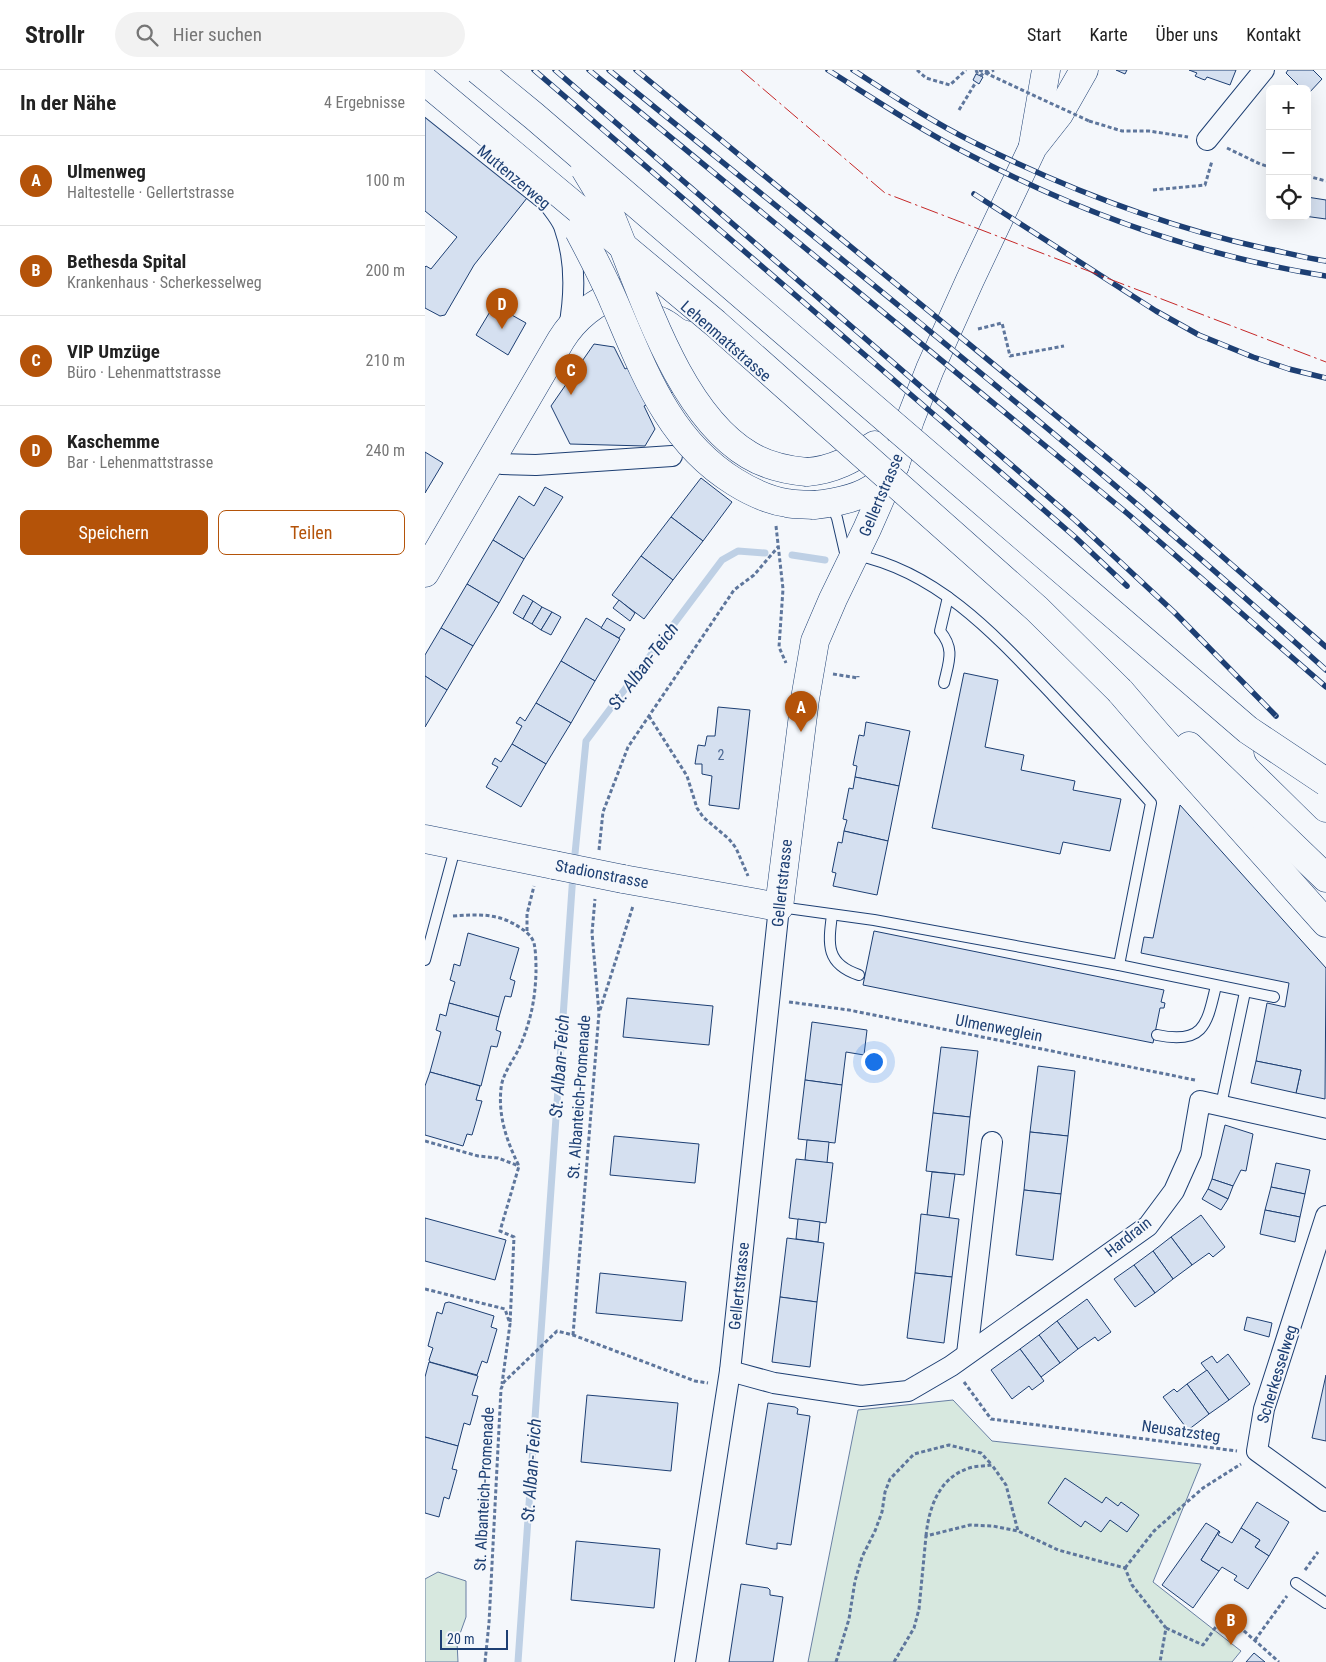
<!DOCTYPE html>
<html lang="de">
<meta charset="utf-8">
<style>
:root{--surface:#fff;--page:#f2f2f2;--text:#222;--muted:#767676;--line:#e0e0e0;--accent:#b45309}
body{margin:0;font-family:"Roboto Condensed",sans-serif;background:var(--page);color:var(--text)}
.controls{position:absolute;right:15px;top:15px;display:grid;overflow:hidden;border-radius:8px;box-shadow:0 5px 20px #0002}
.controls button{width:45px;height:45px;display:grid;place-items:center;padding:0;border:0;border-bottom:1px solid var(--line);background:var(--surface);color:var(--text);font:25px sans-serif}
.scale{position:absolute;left:15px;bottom:12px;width:68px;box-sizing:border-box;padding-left:5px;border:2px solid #1d3f73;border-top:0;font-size:14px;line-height:18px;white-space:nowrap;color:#1d3f73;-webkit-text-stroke:4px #f4f7fb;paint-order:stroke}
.you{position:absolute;left:448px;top:991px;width:18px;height:18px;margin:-12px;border:4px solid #fff;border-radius:50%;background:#1a73e8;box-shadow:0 0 0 8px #1a73e833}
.badge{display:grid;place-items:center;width:32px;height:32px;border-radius:50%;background:var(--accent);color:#fff;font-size:16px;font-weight:700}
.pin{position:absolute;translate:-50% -41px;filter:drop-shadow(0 1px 2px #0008)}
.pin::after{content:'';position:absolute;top:26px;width:18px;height:15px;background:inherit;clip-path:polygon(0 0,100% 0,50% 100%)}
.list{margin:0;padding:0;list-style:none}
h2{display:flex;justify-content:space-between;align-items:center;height:65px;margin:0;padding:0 20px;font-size:21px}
h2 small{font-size:16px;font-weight:400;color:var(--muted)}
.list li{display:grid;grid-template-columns:32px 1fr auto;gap:15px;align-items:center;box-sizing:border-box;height:90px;padding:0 20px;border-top:1px solid var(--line)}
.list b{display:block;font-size:19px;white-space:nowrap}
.list p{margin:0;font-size:16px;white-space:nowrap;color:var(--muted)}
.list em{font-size:16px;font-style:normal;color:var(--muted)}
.actions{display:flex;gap:10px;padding:15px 20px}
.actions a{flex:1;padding:11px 0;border:1px solid var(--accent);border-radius:8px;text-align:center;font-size:18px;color:var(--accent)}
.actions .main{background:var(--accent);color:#fff}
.icon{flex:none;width:28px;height:28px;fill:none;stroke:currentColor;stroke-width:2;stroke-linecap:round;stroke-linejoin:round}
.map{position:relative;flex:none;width:901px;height:1592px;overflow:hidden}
header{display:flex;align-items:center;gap:30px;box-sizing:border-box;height:70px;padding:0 25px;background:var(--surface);border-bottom:1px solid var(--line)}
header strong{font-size:24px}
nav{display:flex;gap:28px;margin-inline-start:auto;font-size:18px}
.search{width:350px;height:45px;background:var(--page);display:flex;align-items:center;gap:12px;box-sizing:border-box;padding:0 18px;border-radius:28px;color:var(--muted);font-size:19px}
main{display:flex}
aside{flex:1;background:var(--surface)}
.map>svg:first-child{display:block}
</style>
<header>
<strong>Strollr</strong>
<div class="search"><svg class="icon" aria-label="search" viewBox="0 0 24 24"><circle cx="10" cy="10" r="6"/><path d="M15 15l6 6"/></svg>Hier suchen</div>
<nav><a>Start</a><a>Karte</a><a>Über uns</a><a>Kontakt</a></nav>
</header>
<main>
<aside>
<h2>In der Nähe<small>4 Ergebnisse</small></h2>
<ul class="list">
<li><span class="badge">A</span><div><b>Ulmenweg</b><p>Haltestelle · Gellertstrasse</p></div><em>100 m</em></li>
<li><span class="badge">B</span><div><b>Bethesda Spital</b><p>Krankenhaus · Scherkesselweg</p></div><em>200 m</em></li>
<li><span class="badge">C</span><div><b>VIP Umzüge</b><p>Büro · Lehenmattstrasse</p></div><em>210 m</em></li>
<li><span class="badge">D</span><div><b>Kaschemme</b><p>Bar · Lehenmattstrasse</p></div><em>240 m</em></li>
</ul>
<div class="actions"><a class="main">Speichern</a><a>Teilen</a></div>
</aside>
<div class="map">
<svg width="901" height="1592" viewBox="0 0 901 1592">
<rect width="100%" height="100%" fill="#f4f7fb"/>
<g fill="#d7e8df" stroke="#687fa3">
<polygon points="528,1330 567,1371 776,1394 728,1512 816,1581 807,1592 383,1592 433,1340"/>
<polygon points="13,1502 41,1511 41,1547 32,1572 33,1592 0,1592 0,1509"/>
</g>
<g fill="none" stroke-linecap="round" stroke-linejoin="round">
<g stroke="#bed0e5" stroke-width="7">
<polyline points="367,485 400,490"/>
<polyline points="149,794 161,671 297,490 313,481 340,483"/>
<polyline points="93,1592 148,804"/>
</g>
</g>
<g fill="#d5e0f0" stroke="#1d3f73">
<polygon points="691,0 702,0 700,4"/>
<polygon points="764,0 811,0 805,15 782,7 780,10 777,9 770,6 772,3"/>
<polygon points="863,0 888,0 897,9 883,24 882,19 877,19 861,3"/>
<polygon points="551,4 558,7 554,14 548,10"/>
<polygon points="0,45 102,128 49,195 20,245 15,246 0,238 0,197 1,196 6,199 32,167 0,141"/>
<polygon points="882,127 901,130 901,149 879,146 882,146"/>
<polygon points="69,235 101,253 83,285 51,265"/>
<polygon points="169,274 189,277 200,299 246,276 266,313 219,336 230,359 220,376 145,374 126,336"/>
<polygon points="0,382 18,393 0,423"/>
<polygon points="276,408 307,432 278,471 246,447"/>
<polygon points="120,417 138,427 99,489 68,470 94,426 109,436"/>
<polygon points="246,447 278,471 248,510 216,486"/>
<polygon points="68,470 99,489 74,533 42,514"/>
<polygon points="216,486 248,510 219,549 187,525"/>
<polygon points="42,514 74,533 48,576 16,558"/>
<polygon points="98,525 108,531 98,549 88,543"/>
<polygon points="194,530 210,543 205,551 188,538"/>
<polygon points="108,531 117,537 107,554 98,549"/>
<polygon points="117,537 127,542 116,560 107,554"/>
<polygon points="127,542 136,547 126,565 116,560"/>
<polygon points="161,548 195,569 170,611 136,591"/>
<polygon points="182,548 200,559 194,568 176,558"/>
<polygon points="16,558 48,576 22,620 0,606 0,585"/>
<polygon points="136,591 170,611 146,653 111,633"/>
<polygon points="539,603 573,610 560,677 599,685 596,700 650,711 648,720 696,729 685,781 638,772 635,784 507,758"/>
<polygon points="0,606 22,620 0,657"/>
<polygon points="111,633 146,653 121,694 87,674 97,656 91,653 95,647 100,651"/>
<polygon points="293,637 325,640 314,739 284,735 287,706 277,704 277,694 270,694 273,675 280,676 282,666 290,666"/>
<polygon points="441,652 485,661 474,716 430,707 432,696 428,695 434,665 439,666"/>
<polygon points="87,674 121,694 96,737 61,717 73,697 67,694 70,688 76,692"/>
<polygon points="430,707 474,716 463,771 419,761 422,750 418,749 424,718 428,719"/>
<polygon points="755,735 901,898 900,1029 871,1023 876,1000 831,991 842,933 860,937 864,913 716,883 719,867 728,868"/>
<polygon points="419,761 463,771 452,825 408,816 411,803 407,802 413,772 417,773"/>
<polygon points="449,861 739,920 736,932 740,933 739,938 735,938 728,973 438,915"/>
<polygon points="43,863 94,878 85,909 90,911 86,927 80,926 74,947 24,933 30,912 25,910 27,903 29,894 35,896"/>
<polygon points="202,928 288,936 284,975 198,967"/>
<polygon points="24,933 74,947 71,960 76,962 72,977 66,976 56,1016 5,1002 16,962 11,960 13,953 15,944 21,946"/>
<polygon points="387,952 442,960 439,985 421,982 417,1015 380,1010"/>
<polygon points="516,977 553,981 545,1047 508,1043"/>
<polygon points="831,991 876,1000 871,1023 826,1013"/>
<polygon points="613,996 650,1001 643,1066 605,1062"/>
<polygon points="5,1002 55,1016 51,1030 57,1031 47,1065 42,1064 38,1076 0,1065 0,1016"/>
<polygon points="380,1010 417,1015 410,1073 373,1069"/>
<polygon points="508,1043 545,1047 539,1105 501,1101"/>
<polygon points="800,1055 828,1064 821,1101 816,1100 808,1116 787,1109"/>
<polygon points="605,1062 643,1066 636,1124 599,1120"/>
<polygon points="189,1066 274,1074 270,1113 185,1105"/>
<polygon points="382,1070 404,1072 402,1093 380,1090"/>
<polygon points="371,1089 408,1093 401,1153 364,1148"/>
<polygon points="851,1093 885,1100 880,1124 846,1117"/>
<polygon points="507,1102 530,1104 524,1148 502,1145"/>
<polygon points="787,1109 808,1116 803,1129 783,1119"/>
<polygon points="846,1117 880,1124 875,1147 840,1140"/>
<polygon points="783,1119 803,1129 796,1140 777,1129"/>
<polygon points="599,1120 636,1124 628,1190 591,1185"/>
<polygon points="840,1140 875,1147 870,1172 835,1164"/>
<polygon points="496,1144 534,1149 527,1207 490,1203"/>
<polygon points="776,1145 800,1177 788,1187 784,1183 767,1195 746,1167"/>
<polygon points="0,1148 81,1170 70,1210 0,1191"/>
<polygon points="373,1149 395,1152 393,1172 371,1169"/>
<polygon points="746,1167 767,1195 748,1209 728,1181"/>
<polygon points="362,1168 399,1173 392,1232 355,1227"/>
<polygon points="728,1181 748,1209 730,1223 709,1195"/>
<polygon points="709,1195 730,1223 710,1237 689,1209"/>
<polygon points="175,1203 261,1212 257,1251 171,1243"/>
<polygon points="490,1203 527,1207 519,1273 482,1268"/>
<polygon points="355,1227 392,1232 385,1297 347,1292"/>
<polygon points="662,1229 686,1262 673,1271 670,1267 653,1279 632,1251"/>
<polygon points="24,1232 69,1246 66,1257 72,1259 62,1293 57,1291 52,1305 5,1292 4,1290 8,1278 3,1276 12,1242 17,1244 20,1233"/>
<polygon points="822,1247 847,1253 844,1267 819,1260"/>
<polygon points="632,1251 653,1279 635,1293 614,1265"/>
<polygon points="614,1265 635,1293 616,1307 595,1279"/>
<polygon points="595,1279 619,1311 607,1320 604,1316 587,1329 566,1300"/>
<polygon points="803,1284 825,1314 804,1330 776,1293 787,1286 792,1293"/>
<polygon points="4,1292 53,1306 47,1325 53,1326 45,1355 39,1353 33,1376 0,1367 0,1307"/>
<polygon points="782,1300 804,1330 784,1344 762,1314"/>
<polygon points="901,1305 901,1371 887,1368"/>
<polygon points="762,1314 784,1344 763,1360 738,1327 749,1319 752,1322"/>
<polygon points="162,1325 253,1333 246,1401 156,1392"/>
<polygon points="343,1333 370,1337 373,1339 372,1344 385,1346 366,1475 352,1473 352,1479 349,1479 321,1474"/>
<polygon points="0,1367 33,1376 27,1399 32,1400 24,1429 19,1427 14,1447 0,1443"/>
<polygon points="640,1408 677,1433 681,1427 693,1436 696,1432 714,1445 702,1462 685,1450 676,1462 660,1451 656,1457 623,1433"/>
<polygon points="832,1432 864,1452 844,1486 830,1477 835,1470 816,1458"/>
<polygon points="781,1453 794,1461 776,1490 794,1501 768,1538 737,1515"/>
<polygon points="816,1458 835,1470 830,1477 844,1486 823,1519 809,1510 812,1506 797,1497 794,1501 776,1490 794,1461 795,1462 793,1465 807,1473"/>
<polygon points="151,1471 235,1479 229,1538 146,1530"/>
<polygon points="316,1514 343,1518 345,1520 345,1525 358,1527 348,1592 304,1592"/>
<polygon points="829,1583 840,1592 821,1592"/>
</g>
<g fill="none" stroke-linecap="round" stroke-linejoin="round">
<g stroke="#1d3f73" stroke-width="12">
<g id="lane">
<polyline points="406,434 412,448 421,487"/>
<path d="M 431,485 C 514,502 572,567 628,626 C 661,661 694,697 726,733 L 694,895"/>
<path d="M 519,613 C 524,591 530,579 515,561 L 523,527"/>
<polyline points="355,837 449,850 694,895 849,927"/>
<path d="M 407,845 C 403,875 401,894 434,905"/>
<polyline points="0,890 31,775"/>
<path d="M 732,965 C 779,975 782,954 791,916"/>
<polyline points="796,1035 820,922"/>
<polyline points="871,1513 901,1533"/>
</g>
</g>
<g stroke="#1d3f73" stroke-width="22">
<g id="street">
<path d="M 0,34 L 124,133 C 129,140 136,148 139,156 C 151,189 150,225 144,258"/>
<polyline points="782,70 839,0"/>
<polyline points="66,392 77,394 111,395 247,386"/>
<polyline points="901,1146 839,1339 832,1381 901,1431"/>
<polyline points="542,1284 567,1072"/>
<polyline points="305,1301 349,1313 436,1326 483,1321 526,1296 723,1156 749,1121 766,1083 775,1031 901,1059"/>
<polyline points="260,1592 305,1301 354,837"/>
</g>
</g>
<g stroke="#1d3f73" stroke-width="29">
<g id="secondary">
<polyline points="608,75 621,0"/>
<path d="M 0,503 L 136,270 C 163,226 222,200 266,237"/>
<polyline points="0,769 129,795"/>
<polyline points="198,809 354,837 380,629 390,571 408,529 442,459 470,395 485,350 505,299 545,210 608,77 634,44 659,0"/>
</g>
</g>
<g stroke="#1d3f73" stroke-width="29">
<g id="highway">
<path d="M 382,402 C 409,400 427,389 450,375"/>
<path d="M 389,435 C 408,433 436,428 452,415 C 458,409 464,401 470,395"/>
<polyline points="695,621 732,664 901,853"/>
<polyline points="764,676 901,808"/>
<polyline points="843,681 901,738"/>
</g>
</g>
<g stroke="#5e769c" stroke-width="3" stroke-dasharray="4 2.5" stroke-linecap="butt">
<polyline points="492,0 501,8 525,15 541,0"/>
<polyline points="551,0 553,5"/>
<polyline points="561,4 569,0"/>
<polyline points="555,6 563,0"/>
<polyline points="534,40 551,12"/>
<polyline points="664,51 697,61 724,61 763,67"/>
<polyline points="802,78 835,94 845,97"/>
<polyline points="882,106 901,111"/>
<polyline points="728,120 780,115 787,91"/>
<polyline points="553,259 577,253 585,286 639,276"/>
<polyline points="351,456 358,519 354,577 361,593"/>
<polyline points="408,604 433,608 433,606"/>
<polyline points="224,646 262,706 272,738 278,747 304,769 311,778 323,806"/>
<polyline points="174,780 178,742 203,677 309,520 329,505 353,477"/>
<path d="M 28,846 C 54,844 75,843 97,859 C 102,862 107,867 109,873 C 111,882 111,894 111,903 C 110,930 106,949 96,974 C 90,989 77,1003 76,1019 C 73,1046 82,1072 94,1096 L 75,1161 L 89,1167 L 85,1254"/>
<polyline points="102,861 102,844 109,816"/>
<polyline points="364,932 424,940 770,1010"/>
<polyline points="175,940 208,836"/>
<polyline points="0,1071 53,1086 73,1088 94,1096"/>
<polyline points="0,1219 80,1239 85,1254 77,1314"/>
<polyline points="148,1265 174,943 167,863 170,829"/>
<polyline points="539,1312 566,1349 812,1381"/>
<path d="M 501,1466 C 504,1436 515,1405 548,1397 C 554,1396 561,1396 567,1395 L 581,1415 L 593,1461"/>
<polyline points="700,1498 729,1461 778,1418 816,1394"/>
<polyline points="880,1500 893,1482"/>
<polyline points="741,1558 778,1575 800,1544 854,1592"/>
<polyline points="830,1570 862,1526"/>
<polyline points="60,1592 64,1553 76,1319 79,1312 132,1261 148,1265 270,1311 283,1313"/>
<polyline points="411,1592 424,1549 430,1511 437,1487 450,1461 457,1442 460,1422 465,1409 489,1384 524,1375 556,1383 567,1395"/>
<polyline points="469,1592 489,1558 494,1539 501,1466 545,1455 568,1456 593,1461 633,1480 700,1498 707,1515 741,1558 735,1592"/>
</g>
<use href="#lane" stroke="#f4f7fb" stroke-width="10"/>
<use href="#street" stroke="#f4f7fb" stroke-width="20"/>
<use href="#secondary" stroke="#f4f7fb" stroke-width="28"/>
<use href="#highway" stroke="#f4f7fb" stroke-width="28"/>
<g stroke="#1d3f73" stroke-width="5.5">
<g id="rail">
<polyline points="109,0 535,367 650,467 702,516"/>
<polyline points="130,0 650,450 749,542 851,646"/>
<polyline points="164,0 703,444 901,617"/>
<path d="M 184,0 C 426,197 670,391 901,600"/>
<polyline points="211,0 719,418 901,577"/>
<path d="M 403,0 C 449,29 494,59 543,84 C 655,143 776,186 901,206"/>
<path d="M 428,0 C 467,25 506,51 548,72 C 642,119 735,155 838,178 C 859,182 880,188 901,191"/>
<polyline points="549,124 731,241 774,265 828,287 864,299 901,308"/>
</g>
</g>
<use href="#rail" stroke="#f4f7fb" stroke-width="4" stroke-dasharray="11" stroke-linecap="butt"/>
<g stroke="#1d3f73" stroke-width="29" stroke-linecap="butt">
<polyline id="secondary-bridge" points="129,795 198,809"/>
</g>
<g stroke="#1d3f73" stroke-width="29" stroke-linecap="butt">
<g id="highway-bridge">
<polyline points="53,0 109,46 823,660 901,712"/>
<polyline points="0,11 290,253 612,539 695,621"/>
<path d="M 160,99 C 167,111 175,123 181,135 C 215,212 249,340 324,385 C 342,396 361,400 382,402"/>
<path d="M 154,161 C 166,184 179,208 189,232 C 219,301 243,371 310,412 C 326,422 343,430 362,433 C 371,435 380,434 389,435"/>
</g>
</g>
<polyline stroke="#5e769c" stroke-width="3" stroke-dasharray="4 2.5" stroke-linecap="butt" points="554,0 664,51"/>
<use href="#secondary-bridge" stroke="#f4f7fb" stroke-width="28"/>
<use href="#highway-bridge" stroke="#f4f7fb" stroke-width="28"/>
<polyline stroke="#c62828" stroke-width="1" stroke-dasharray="18 4 2.5 4" stroke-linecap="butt" points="316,0 460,123 901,292"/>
</g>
<g text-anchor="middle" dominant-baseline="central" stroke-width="4" stroke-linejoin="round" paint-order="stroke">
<g font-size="14" fill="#4b6792">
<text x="296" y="685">2</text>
</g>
<g font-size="16" fill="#1d3f73" stroke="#f4f7fb">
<text transform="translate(89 107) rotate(40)">Muttenzerweg</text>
<text transform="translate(301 271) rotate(41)">Lehenmattstrasse</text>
<text transform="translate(456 425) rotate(-67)">Gellertstrasse</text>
<text transform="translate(177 804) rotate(11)">Stadionstrasse</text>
<text transform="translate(357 813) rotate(-84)">Gellertstrasse</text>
<text transform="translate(574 958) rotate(11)">Ulmenweglein</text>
<text transform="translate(154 1027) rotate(-86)">St. Albanteich-Promenade</text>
<text transform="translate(703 1167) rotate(-38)">Hardrain</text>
<text transform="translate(314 1216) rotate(-84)">Gellertstrasse</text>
<text transform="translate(852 1304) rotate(-73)">Scherkesselweg</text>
<text transform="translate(756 1361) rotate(8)">Neusatzsteg</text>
<text transform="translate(59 1419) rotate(-87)">St. Albanteich-Promenade</text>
</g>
<g font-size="18" font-style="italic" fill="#1d3f73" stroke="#f4f7fb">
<text transform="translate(218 596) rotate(-53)">St. Alban-Teich</text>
<text transform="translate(134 996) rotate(-86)">St. Alban-Teich</text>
<text transform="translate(106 1400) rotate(-86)">St. Alban-Teich</text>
</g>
</g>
</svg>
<div class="controls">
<button>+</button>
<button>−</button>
<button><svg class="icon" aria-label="locate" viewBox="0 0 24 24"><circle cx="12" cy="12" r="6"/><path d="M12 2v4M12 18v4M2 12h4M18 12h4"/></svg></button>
</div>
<div class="scale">20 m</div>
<div class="you"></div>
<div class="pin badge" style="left:376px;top:662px">A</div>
<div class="pin badge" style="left:806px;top:1575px">B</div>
<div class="pin badge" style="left:146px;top:325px">C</div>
<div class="pin badge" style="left:77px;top:259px">D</div>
</div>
</main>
